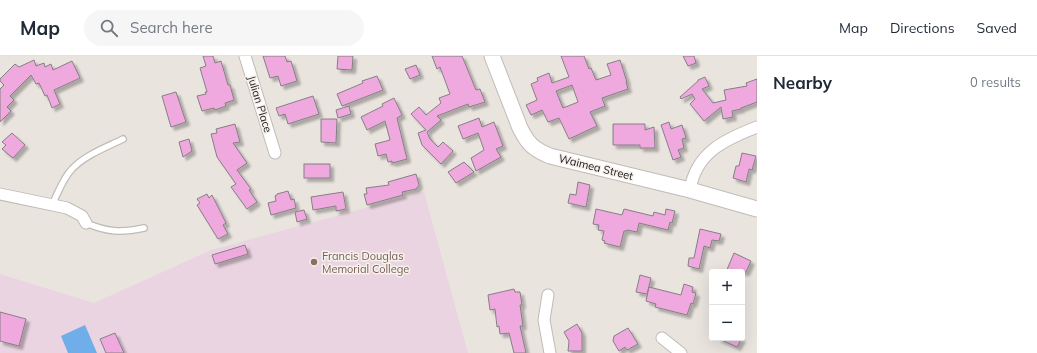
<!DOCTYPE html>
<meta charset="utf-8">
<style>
:root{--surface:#fff;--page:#f6f6f7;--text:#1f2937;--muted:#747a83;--line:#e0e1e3}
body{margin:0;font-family:Mulish,sans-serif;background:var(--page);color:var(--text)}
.controls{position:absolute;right:12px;bottom:12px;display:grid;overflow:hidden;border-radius:4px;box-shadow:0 4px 16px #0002}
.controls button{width:36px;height:36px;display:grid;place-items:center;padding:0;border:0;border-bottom:1px solid var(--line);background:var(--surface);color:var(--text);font:20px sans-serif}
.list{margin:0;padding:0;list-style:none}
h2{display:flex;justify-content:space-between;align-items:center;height:52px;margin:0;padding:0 16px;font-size:17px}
h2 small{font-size:13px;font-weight:400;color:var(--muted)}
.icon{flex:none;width:22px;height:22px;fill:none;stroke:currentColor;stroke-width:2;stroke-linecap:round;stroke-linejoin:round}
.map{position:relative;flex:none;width:757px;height:297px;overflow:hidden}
header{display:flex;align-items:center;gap:24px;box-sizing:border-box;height:56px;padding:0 20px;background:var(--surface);border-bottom:1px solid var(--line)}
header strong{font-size:19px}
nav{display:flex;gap:22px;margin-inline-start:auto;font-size:14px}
.search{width:280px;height:36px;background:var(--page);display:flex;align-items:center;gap:10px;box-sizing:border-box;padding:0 14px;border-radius:22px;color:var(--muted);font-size:15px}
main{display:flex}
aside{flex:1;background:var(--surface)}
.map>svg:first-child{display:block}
</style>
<header>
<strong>Map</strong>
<div class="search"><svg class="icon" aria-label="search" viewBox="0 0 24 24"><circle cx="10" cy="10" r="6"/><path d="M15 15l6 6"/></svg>Search here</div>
<nav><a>Map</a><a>Directions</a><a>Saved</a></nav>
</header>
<main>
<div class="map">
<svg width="757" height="297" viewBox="0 0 757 297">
<defs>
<filter id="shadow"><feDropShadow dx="3.5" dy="3.5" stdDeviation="1" flood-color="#0004"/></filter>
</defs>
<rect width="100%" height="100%" fill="#eae4df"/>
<polygon fill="#ead4e1" points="424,136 468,297 0,297 0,218 94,247 211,194"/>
<polygon fill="#6faee9" points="85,269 97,297 68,297 61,280"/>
<g fill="#f0a9df" stroke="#857f84" fill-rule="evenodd" filter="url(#shadow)">
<polygon points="203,0 213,0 215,7 221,5 228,29 230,29 234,44 225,47 226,50 215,54 214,52 202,55 197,40 206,38 205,36 207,36 200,12 206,10"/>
<polygon points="263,0 285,0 287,6 291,5 297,25 281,30 278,20 270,22"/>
<polygon points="338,0 353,0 352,14 337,13"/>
<polygon points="432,0 462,0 476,34 480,33 485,46 469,51 468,48 437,60 441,64 427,76 430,83 438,91 443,86 453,95 441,108 422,89 418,77 426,74 411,58 419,51 426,59 441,47 439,42 450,38 440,11 437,13"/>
<path d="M 561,0 L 584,0 L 589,13 L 591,12 L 596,24 L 611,19 L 607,8 L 620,4 L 627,26 L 626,26 L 628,33 L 602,42 L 605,50 L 590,56 L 597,70 L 569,83 L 559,62 L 548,66 L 542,54 L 531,59 L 526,49 L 537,44 L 531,28 L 538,25 L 537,22 L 549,17 L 552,27 L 569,21 ZM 572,29 L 578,46 L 563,52 L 556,35 Z"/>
<polygon points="683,0 694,0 696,7 688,10"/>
<polygon points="34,4 36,10 44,7 45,11 51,8 53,14 72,5 80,22 54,34 60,48 52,52 47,39 45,40 39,27 36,28 31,19 10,40 14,44 7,51 11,55 0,66 0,33 4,29 0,25 0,23 15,8 19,11"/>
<polygon points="416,9 420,19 410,23 405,13"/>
<polygon points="377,20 383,34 342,50 337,38 363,27 362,25"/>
<polygon points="705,21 709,30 702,33 713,47 726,44 724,34 747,30 746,27 757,23 757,46 741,52 741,53 732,55 733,61 723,63 721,51 704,65 690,48 695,43 692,38 681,43 680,41 698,25 698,24"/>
<polygon points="176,36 186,66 171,71 162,40"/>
<polygon points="313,40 319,58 288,68 285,58 279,60 276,52"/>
<polygon points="394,42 402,59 397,62 407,103 392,107 392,105 388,106 386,98 378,100 375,88 390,84 385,65 367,74 361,61 383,50 382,48"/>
<polygon points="349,50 351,58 338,62 336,54"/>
<polygon points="479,62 482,71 494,66 503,90 496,93 501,101 476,115 471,102 484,94 478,77 463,83 458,70"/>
<polygon points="321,63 337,63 336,87 321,86"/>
<polygon points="669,66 671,73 682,69 686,82 682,83 684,92 678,94 681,101 673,104 661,69"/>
<polygon points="235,68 240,86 233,87 247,107 237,114 251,133 249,134 257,146 247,153 231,131 236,128 217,101 211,78 217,77 216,73"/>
<polygon points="613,68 645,68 645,74 654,71 655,92 640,92 640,89 613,89"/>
<polygon points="12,77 25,89 13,102 2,93 6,89 2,86"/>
<polygon points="189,83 192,95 183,101 179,86"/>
<polygon points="742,97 756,100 752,114 749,113 746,126 733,122 736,110 739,110"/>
<polygon points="464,106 474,116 456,127 448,116"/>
<rect x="304" y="108" width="26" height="14"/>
<polygon points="416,118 419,129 416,133 402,136 403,139 367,149 364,138 367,138 366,132 389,129 388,126"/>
<polygon points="578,126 590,129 586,151 568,147 570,138 576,139"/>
<polygon points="288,135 291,144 294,143 296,152 271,159 268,147 276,145 275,140 277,139 277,138"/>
<polygon points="343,136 346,153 336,155 336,150 313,154 311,141"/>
<polygon points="207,138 209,142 212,139 226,167 223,169 228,178 218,183 197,149 200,147 197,143"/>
<polygon points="596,153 622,159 624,153 653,160 654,156 665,159 666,153 675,155 672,167 670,166 668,174 639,167 637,176 627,174 626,175 624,175 620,191 604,187 605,185 602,184 604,175 598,174 599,169 593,168"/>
<polygon points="304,154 307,163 297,166 295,156"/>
<polygon points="700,173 721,178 719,185 712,184 710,192 704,190 699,213 688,210 689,202 694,202"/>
<polygon points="245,189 248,198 215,208 212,199"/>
<polygon points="734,197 751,205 746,216 726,216"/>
<polygon points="640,219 651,222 647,238 636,236"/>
<polygon points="684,228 693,231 692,236 696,237 693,248 691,247 687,259 655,251 656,248 646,245 649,231 681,239"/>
<polygon points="514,233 515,236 520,236 522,249 520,249 523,270 520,270 526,297 514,297 509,277 500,278 499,270 497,271 495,253 490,254 488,239"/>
<polygon points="0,256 26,263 19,290 0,285"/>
<polygon points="577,268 582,277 582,295 568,295 569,285 564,276"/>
<polygon points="628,272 638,288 627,294 625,291 619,295 613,285 614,280"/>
<polygon points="115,277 124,297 106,297 100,283"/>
<polygon points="717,282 742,282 737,291"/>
</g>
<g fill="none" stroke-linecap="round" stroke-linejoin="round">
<g stroke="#c1bbb7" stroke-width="8">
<g id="service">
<path d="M 52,149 C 58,137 63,122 72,113 C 85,99 107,91 123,83"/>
<path d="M 86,167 C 107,176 121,177 144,172"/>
</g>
</g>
<g stroke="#c1bbb7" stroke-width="13">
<g id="minor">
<polyline points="245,0 275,97"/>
<path d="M 690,134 C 696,96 726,83 757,71"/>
<polyline points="0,138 67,152 82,160 86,167"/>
<polyline points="548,239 544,264 550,297"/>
<polyline points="662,282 681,297"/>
</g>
</g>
<g stroke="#c1bbb7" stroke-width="17">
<path id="secondary" d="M 492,0 L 520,72 C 528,88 533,93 550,100 L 690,134 L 757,153"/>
</g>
<use href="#service" stroke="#fff" stroke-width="5.5"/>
<use href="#minor" stroke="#fff" stroke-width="11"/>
<use href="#secondary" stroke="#fff" stroke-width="15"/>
</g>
<circle fill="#8d6e63" stroke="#f7f1ec" stroke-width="1.5" cx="314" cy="206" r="4"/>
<g text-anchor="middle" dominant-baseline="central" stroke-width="3" stroke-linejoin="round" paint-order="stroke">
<g font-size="11" fill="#1b1817" stroke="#f7f1ec">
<text transform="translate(260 48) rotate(73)">Julian Place</text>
<text transform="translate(596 111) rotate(14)">Waimea Street</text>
</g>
<g font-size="11" fill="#785e54" stroke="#f7f1ec" text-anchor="start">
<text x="322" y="200">Francis Douglas<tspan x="322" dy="13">Memorial College</tspan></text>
</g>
</g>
</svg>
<div class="controls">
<button>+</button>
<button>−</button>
</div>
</div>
<aside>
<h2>Nearby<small>0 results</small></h2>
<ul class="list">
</ul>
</aside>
</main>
